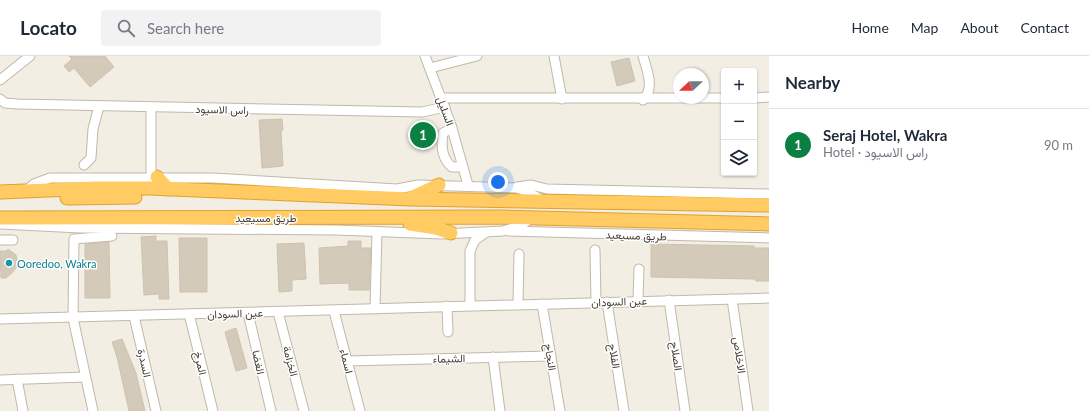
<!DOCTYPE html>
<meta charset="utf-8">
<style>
:root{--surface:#fff;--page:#f2f2f3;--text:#1f2937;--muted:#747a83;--line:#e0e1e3;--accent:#0b8043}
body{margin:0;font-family:Lato,Vazirmatn,sans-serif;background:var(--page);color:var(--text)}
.controls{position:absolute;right:12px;top:12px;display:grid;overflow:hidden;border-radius:4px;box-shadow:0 1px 3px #0004}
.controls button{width:36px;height:36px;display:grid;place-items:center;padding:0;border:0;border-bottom:1px solid var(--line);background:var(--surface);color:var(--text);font:20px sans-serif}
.compass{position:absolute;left:673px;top:12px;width:36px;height:36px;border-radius:50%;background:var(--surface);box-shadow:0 1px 3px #0004;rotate:248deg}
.you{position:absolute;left:498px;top:126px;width:14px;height:14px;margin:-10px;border:3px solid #fff;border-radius:50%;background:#1a73e8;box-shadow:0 0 0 6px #1a73e833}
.badge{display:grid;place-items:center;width:26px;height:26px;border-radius:50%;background:var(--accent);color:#fff;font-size:13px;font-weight:700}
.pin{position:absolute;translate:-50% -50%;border:2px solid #fff;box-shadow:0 1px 4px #0006}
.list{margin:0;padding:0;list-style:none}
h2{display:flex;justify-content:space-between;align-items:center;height:52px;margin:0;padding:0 16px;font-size:17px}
h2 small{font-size:13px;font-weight:400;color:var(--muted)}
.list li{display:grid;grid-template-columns:26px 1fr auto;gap:12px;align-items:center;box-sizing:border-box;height:72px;padding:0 16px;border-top:1px solid var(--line)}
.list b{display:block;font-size:15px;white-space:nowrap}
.list p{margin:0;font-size:13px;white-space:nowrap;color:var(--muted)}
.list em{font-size:13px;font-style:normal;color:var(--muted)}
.icon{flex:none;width:22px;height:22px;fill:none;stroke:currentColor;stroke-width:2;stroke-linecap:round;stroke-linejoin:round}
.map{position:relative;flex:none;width:769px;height:355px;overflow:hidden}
header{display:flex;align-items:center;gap:24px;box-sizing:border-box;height:56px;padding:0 20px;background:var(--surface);border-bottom:1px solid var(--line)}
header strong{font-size:19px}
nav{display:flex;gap:22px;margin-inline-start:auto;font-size:14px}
.search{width:280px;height:36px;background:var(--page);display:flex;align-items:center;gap:10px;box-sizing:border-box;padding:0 14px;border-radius:4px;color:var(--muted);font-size:15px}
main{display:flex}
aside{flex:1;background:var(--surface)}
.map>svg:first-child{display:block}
</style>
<header>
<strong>Locato</strong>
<div class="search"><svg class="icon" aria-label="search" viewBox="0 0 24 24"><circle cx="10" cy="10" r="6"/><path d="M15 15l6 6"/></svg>Search here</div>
<nav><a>Home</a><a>Map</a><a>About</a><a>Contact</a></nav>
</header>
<main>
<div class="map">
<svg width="769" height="355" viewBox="0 0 769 355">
<rect width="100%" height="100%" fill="#f2eee4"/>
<g fill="#d4cab9" stroke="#cfc2ac">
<polygon points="69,0 105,0 114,11 90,31 74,12 69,16 64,10 72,3"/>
<polygon points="629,2 635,25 617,30 611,6"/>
<polygon points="282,63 283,74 281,75 283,110 262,112 259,64"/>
<polygon points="156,180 156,185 167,185 169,243 159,243 159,238 144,239 141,181"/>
<polygon points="179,182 207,182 207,236 180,236"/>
<polygon points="348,185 361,185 361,192 371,192 369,234 349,234 349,227 320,228 319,192 348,190"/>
<polygon points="109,186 110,242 85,242 85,188"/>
<polygon points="304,187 306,223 292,224 292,235 279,236 277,188"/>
<polygon points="651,188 754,190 754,192 769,192 769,225 756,225 755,223 651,221"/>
<polygon points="8,193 16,199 18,209 12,217 6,222 1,222 0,195 7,195"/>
<polygon points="236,272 247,312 236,315 225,276"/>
<polygon points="122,283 136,317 145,355 129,355 117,301 112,286"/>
</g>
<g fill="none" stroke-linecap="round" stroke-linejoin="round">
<g stroke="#c1b9a9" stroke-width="11">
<g id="minor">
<polyline points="425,0 451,69 468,129"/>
<polyline points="554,0 562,43"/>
<path d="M 643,0 C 647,15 655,32 643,44"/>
<polyline points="430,12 477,0"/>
<polyline points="0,24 30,0"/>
<polyline points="442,42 724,42"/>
<polyline points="754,42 769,41"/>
<polyline points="0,43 5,47 18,48 422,56 445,51"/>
<path d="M 452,72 L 443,77 C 441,89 442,103 452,111 L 462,111"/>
<polyline points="84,109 91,102 93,73 99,50"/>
<polyline points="151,121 151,52"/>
<polyline points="517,131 531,129 547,133 769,138"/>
<polyline points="25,135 34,128 50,122 213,122 397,133 418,129 516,132 526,135 542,144"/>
<polyline points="0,168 80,172 336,174 442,178 503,175 522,169 531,162"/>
<polyline points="508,175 769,182"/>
<polyline points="0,184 13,184"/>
<polyline points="595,194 596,246"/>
<polyline points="732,243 748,355"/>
<polyline points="638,244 639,213"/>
<polyline points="669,244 685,355"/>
<polyline points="607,246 624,355"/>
<polyline points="518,248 519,198"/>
<polyline points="542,248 560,355"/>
<polyline points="470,249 470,195 475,184 485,177"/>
<polyline points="447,250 448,276"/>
<polyline points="375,253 377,176"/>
<polyline points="334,255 360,355"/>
<polyline points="278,256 304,355"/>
<polyline points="248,257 271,355"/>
<polyline points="189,258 213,355"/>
<polyline points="134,260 156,355"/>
<polyline points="0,263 769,242"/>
<polyline points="493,301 500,355"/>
<polyline points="347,305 551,300"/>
<polyline points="17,323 23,355"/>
<polyline points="0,324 85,321"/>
<polyline points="93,355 73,262 74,183 112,180"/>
</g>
</g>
<g stroke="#e1a02f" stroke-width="15">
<g id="highway">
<polyline points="157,121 168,133"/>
<polyline points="0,136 97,132 149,132 411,143 769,149"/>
<polyline points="413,141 439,129"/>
<polyline points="67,142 135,141"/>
<polyline points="0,162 502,161 769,168"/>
<polyline points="410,168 436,172 451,177"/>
</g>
</g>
<use href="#minor" stroke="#fff" stroke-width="9"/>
<use href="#highway" stroke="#ffcb62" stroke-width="13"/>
</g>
<circle fill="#0f9aa8" stroke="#fff" stroke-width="1.5" cx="9" cy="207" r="4"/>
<g text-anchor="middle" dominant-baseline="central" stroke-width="3" stroke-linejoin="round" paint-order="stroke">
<g font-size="11" fill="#453e34" stroke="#fff">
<text transform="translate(222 53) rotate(1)">راس الاسيود</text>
<text transform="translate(446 55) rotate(70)">السليل</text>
<text x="266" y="161">طريق مسيعيد</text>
<text transform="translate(636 179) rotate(2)">طريق مسيعيد</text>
<text transform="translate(619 245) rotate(-2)">عين السودان</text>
<text transform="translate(235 257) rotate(-2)">عين السودان</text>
<text transform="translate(740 299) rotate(82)">الاخلاص</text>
<text transform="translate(615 300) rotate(81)">الفلاح</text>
<text transform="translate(677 300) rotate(82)">الصلاح</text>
<text transform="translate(551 301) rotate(81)">النجاح</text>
<text transform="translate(449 302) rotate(-1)">الشيماء</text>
<text transform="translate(291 305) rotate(75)">الخزامة</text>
<text transform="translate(347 305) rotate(76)">اسماء</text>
<text transform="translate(259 306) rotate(77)">الغضا</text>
<text transform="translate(145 307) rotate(77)">السدرة</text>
<text transform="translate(201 307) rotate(77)">المرخ</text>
</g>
<g font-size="11" fill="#0d838f" stroke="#fff" text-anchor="start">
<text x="17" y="207">Ooredoo, Wakra</text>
</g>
</g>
</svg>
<div class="controls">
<button>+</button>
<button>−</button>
<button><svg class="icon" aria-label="layers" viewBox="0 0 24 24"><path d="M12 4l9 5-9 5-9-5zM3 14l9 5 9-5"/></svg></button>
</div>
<svg class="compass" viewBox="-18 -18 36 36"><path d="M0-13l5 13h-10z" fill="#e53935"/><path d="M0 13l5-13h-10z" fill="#747a83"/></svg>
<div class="you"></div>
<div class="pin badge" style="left:423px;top:79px">1</div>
</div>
<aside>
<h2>Nearby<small></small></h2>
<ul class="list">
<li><span class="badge">1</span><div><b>Seraj Hotel, Wakra</b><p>Hotel · راس الاسيود</p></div><em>90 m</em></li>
</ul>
</aside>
</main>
